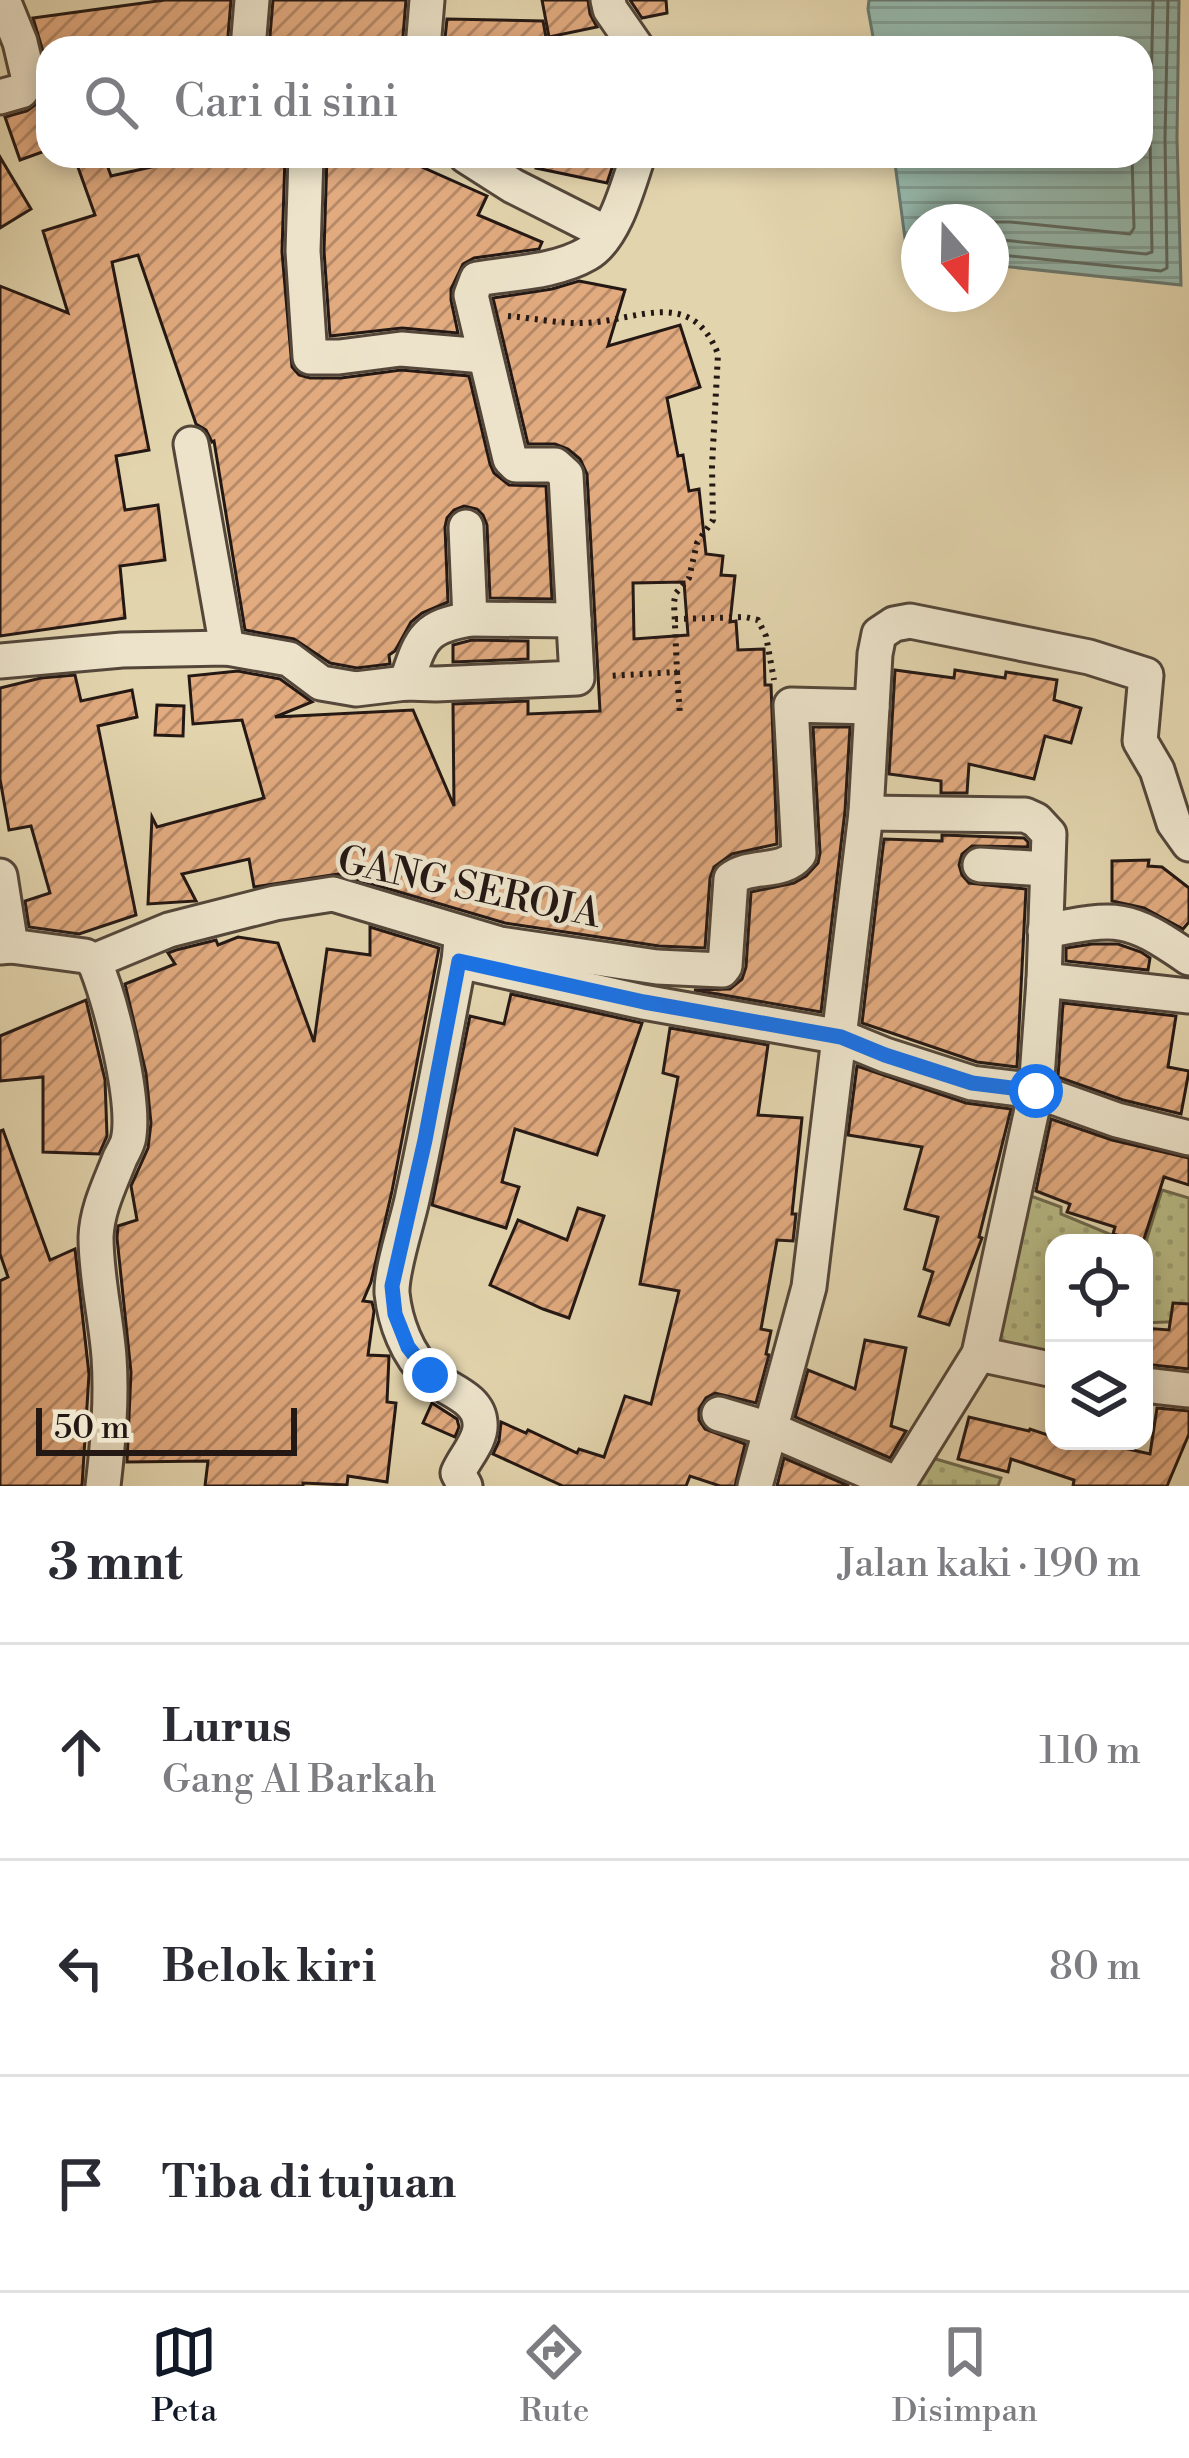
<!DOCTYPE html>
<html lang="id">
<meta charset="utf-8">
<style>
:root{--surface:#fff;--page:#f7f7f7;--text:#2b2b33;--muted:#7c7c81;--line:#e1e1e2;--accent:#111827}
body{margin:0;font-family:"Libre Bodoni",serif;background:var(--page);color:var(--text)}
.controls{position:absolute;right:36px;bottom:36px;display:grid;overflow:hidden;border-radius:24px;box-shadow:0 6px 18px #0003}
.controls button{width:108px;height:108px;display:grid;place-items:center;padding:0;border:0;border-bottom:3px solid var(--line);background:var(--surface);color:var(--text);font:60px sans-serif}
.compass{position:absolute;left:901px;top:204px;width:108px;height:108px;border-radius:50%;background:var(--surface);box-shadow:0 6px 18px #0003;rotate:160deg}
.scale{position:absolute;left:36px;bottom:30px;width:261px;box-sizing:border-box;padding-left:12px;border:6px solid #241814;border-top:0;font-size:33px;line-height:42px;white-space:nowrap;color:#241814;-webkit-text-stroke:9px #ece3ca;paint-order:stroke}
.stop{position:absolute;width:36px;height:36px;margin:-27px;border:9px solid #1a73e8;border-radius:50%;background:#fff}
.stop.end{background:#1a73e8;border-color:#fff;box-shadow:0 3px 12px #0008}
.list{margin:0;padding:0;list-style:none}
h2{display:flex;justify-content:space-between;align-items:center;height:156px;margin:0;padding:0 48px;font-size:51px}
h2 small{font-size:39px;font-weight:400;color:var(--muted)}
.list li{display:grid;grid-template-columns:78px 1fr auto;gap:36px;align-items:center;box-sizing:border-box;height:216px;padding:0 48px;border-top:3px solid var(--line)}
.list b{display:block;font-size:45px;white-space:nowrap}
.list p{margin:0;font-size:39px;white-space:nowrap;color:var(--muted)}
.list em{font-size:39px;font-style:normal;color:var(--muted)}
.icon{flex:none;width:66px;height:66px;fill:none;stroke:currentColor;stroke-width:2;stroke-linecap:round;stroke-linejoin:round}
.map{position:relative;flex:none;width:1189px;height:1486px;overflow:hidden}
.search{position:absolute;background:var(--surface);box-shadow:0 6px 18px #0003;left:36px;right:36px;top:36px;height:132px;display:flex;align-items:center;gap:30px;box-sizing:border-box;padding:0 42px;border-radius:36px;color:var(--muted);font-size:45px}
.sheet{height:804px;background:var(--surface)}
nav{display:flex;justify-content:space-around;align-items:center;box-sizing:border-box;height:168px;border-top:3px solid var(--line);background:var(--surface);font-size:33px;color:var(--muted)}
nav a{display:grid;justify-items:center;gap:6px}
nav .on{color:var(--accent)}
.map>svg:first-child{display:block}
</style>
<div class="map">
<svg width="1189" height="1486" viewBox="0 0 1189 1486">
<defs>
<pattern id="grass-dots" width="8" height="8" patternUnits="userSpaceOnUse" patternTransform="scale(3)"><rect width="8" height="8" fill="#b8bb86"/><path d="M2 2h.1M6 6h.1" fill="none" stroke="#9ea073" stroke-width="1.8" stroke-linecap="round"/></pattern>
<pattern id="water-rules" width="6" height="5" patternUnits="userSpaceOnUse" patternTransform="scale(3)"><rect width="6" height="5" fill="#95b8ac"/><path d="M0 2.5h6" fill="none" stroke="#809d93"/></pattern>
<pattern id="building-hatch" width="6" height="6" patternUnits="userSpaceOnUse" patternTransform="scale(3)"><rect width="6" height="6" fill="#e1aa7f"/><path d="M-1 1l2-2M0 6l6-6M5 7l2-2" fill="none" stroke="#b68967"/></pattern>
</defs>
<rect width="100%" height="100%" fill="#e2d4ad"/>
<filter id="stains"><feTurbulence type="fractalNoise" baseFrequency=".00167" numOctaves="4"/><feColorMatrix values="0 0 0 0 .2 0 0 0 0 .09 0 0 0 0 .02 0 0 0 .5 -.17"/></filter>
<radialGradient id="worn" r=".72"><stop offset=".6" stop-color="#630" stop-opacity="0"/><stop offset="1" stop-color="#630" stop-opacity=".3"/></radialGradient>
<g fill="url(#grass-dots)" stroke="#6e6a4d" stroke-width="3">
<polygon points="1162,1190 1189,1198 1189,1321 1144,1323 1144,1248"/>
<polygon points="1020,1192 1061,1207 1061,1214 1131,1243 1054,1243 1054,1362 985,1350"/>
<polygon points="922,1455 1001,1478 998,1486 905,1486"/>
</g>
<polygon fill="url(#water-rules)" stroke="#68786f" stroke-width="3" points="869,0 1179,0 1177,138 1181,285 991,265 991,222 919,222 919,261 908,261 894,156 1141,156 1141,48 875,48 868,9"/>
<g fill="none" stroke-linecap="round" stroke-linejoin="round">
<g stroke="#5c6860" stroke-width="3">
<polyline points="983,222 1010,222 1130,234 1134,228 1132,156"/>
<polyline points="991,239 1146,254 1152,252 1150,138 1153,0"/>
<polyline points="991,254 1161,271 1167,268 1165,138 1168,0"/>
</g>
</g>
<g fill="url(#building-hatch)" stroke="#241814" stroke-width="3" fill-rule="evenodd">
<polygon points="165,0 231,0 227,48 48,48 47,65 33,18"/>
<polygon points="273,0 406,0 402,48 269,48"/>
<polygon points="542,0 588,0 590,14 597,27 549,37"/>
<polygon points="630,0 666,0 667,13 642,18"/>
<polygon points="447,19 543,21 548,48 444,48"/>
<polygon points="39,102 48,126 48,150 20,160 5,117 27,111"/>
<polygon points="74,156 104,156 111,176 201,156 285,156 282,252 292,367 299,375 310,378 341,378 401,370 469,376 490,464 494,473 509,485 546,486 552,599 490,598 487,525 483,515 477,509 464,506 454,510 447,518 445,527 448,602 422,613 411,622 395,651 389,655 390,664 357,668 330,663 294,639 245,630 214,441 212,442 206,430 196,424 138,255 112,262 149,450 116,456 125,510 158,505 165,560 120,566 125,618 0,636 0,286 68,313 43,231 95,215"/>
<polygon points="327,156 397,156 487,196 478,215 542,242 539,249 474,258 463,264 451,289 451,300 458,333 402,328 330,336 324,251"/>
<polygon points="538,156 616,156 607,183 536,168"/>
<polygon points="0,157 31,209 0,228"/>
<path d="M 579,281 L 625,290 L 608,346 L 680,325 L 700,387 L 667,398 L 678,456 L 683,455 L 689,491 L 699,489 L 706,554 L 723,556 L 721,575 L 735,576 L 730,622 L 736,621 L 738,650 L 764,649 L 765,685 L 771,685 L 777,844 L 732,854 L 714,867 L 710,878 L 705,948 L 659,946 L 505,923 L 338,874 L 254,887 L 249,859 L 182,874 L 196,901 L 148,904 L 152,817 L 157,827 L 264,798 L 242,720 L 193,724 L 189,676 L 238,671 L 280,679 L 312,702 L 275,717 L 413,710 L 454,806 L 453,704 L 528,701 L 528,714 L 600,711 L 587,474 L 580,459 L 568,449 L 555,444 L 528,444 L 493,298 L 552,289 ZM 684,582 L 688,635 L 634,639 L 633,583 Z"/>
<polygon points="472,640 528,641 528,659 453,662 453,645"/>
<polygon points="895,670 954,678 955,670 1005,678 1006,672 1057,680 1054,700 1081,708 1071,743 1045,736 1034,779 969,764 967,793 941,793 941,781 889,774"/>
<polygon points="75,675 81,701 132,690 137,717 98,726 136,915 79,934 29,927 25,901 50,893 31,826 9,830 0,779 0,688 41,678"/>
<polygon points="157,705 184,706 183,736 155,735"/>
<polygon points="813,727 850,727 845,811 821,1012 694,990 730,989 742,979 746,967 751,892 794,883 806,876 818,863 820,853"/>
<polygon points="942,835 1024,838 1028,842 1028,847 972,846 962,854 959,865 962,875 969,883 1026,889 1017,1067 977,1062 862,1023 884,839 942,841"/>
<polygon points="1149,860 1148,866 1162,867 1189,888 1189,922 1183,929 1144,908 1112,901 1112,861"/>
<polygon points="370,927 439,948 392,1191 371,1282 363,1301 372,1302 374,1311 368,1355 389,1356 387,1402 396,1403 387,1482 348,1476 347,1485 303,1483 303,1486 205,1486 208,1461 127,1462 131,1372 117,1238 118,1226 137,1220 131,1186 148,1148 151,1123 146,1073 125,984 175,964 168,953 176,950 216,940 218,945 238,937 278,943 314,1042 327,949 370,955"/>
<polygon points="1092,944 1118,944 1141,952 1150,958 1148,970 1066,961 1066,948"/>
<polygon points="511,994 642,1023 597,1155 515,1129 502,1182 519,1187 506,1228 432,1205 470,1016 504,1024"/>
<polygon points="86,1000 105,1080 107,1136 99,1154 43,1152 43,1077 0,1081 0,1036"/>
<polygon points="1063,1003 1176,1016 1168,1067 1189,1071 1181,1114 1123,1100 1058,1077"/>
<polygon points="670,1028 768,1045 758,1115 802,1118 792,1214 796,1214 793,1241 777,1240 761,1329 771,1331 766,1354 769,1355 756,1403 715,1393 706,1398 699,1409 699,1420 705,1429 745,1444 735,1486 720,1486 690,1476 686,1486 563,1486 493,1454 499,1441 501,1422 526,1433 528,1430 577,1453 579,1449 604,1457 625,1396 651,1404 679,1291 640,1284 678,1077 663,1073"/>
<polygon points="857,1066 966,1103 1011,1109 979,1237 982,1238 949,1325 919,1316 933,1272 924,1269 938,1217 905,1209 922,1147 848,1135"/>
<polygon points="1051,1119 1112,1140 1189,1158 1189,1185 1164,1177 1143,1242 1113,1234 1115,1227 1067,1212 1070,1204 1036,1191"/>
<polygon points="3,1130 50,1260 75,1249 89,1374 82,1486 0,1486 0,1281 8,1277 0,1254 0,1131"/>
<polygon points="578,1208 604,1216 569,1318 543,1309 490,1285 518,1220 567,1240"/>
<polygon points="1173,1303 1189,1304 1189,1369 1144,1364 1144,1328 1169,1330"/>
<polygon points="865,1340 906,1348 891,1426 906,1431 890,1458 795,1417 808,1370 855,1389"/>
<polygon points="432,1403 457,1419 459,1427 455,1437 423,1423"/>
<polygon points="1157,1408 1189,1411 1189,1434 1167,1486 1073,1486 1074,1480 1011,1459 1008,1472 958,1459 969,1417 1029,1431 1030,1429 1054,1437 1054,1441 1092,1441 1150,1454"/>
<polygon points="784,1458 849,1486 777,1486"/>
</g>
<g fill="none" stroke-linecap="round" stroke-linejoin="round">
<g stroke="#54473a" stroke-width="39">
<g id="street">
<polyline points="608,0 610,9 637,48"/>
<polyline points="248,48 252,0"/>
<polyline points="423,48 427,0"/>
<polyline points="0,97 21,91 29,80 20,42 3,0"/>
<polyline points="306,156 303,251 310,357 339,357 401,349 484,356"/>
<polyline points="466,156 513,186 606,233"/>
<polyline points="191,444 227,648"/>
<polyline points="470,619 574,620"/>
<path d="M 0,661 L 122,650 L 227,648 L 289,659 L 321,683 L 356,689 L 406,683 L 436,684 L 577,678 L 566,475 L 555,465 L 516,465 L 510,459 L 471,295 L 477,279 C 512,273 556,272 587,254 C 615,238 628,185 638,156"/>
<path d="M 406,683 C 421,640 422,627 470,619 L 466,527"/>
<polyline points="866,813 1025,815 1036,820 1049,834 1044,980 1036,1091 979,1354 897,1486"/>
<polyline points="980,865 1047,869"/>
<polyline points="0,876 11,946"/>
<path d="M 1045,931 C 1118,917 1127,915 1189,958"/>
<path d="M 461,940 L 459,961 C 444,1039 430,1117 413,1195 C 408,1221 391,1269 392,1293 C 395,1322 407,1355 429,1375 C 446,1390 479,1397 480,1423 C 482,1440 464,1458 458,1473 L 465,1486"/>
<path d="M 0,947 L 11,946 L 85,956 L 94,961 C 110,997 137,1103 128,1141 C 128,1143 121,1156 120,1158 C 110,1184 97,1209 96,1237 C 96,1277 106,1317 109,1357 C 112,1400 108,1443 103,1486"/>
<path d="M 94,961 L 169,930 L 275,903 L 333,894 L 500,944 L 657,967 L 722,970 L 725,966 L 731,879 C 751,863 782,875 799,854 L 791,705 L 872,707"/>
<polyline points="459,961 643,1002 841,1037 885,1055 972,1083 1036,1091 1117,1120 1189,1138"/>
<polyline points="1044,980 1189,996"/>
<polyline points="979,1354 1054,1370"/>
<polyline points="1144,1385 1189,1390"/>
<polyline points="719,1414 772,1430 897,1484"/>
<polyline points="755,1486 809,1287 866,813 875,654 879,634 894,624 910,621 1089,657 1146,675 1140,741 1157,770 1174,823 1189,844"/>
</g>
</g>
<g stroke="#241814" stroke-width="6" stroke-dasharray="3 6" stroke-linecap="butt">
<path d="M 508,316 C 533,318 560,324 585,323 C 637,321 691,286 718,354 L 712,466 L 713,520 L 697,543 L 689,578 L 676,593 L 674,602 L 677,672 L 608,676"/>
<polyline points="675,619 745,617 758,620 766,636 774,680"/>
<polyline points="677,672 680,715"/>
</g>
<use href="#street" stroke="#ece3ca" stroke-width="33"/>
</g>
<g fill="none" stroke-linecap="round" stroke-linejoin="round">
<polyline stroke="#1a73e8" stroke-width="15" points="430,1375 408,1347 395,1314 392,1286 425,1140 459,961 644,1002 841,1037 885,1055 972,1083 1036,1091"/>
</g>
<g text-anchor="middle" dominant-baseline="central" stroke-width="9" stroke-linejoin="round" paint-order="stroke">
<g font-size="39" fill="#241814" stroke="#ece3ca">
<text transform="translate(469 888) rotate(12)">GANG SEROJA</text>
</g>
</g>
<rect width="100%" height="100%" filter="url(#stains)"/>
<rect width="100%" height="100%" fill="url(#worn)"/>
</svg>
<div class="controls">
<button><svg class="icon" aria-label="locate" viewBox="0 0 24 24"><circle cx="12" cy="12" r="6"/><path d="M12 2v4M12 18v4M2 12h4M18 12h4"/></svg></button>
<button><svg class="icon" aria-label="layers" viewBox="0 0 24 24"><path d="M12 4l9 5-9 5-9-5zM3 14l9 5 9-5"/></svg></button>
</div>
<svg class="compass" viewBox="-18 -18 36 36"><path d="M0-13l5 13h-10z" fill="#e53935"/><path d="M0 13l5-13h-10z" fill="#7c7c81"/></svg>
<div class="scale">50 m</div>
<div class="stop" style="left:1036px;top:1091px"></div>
<div class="stop end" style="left:430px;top:1375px"></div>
<div class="search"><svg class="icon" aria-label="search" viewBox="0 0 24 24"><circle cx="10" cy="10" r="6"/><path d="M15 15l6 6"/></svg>Cari di sini</div>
</div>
<section class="sheet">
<h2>3 mnt<small>Jalan kaki · 190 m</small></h2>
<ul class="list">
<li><svg class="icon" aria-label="ahead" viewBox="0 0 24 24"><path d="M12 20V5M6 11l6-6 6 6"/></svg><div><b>Lurus</b><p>Gang Al Barkah</p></div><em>110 m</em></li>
<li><svg class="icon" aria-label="left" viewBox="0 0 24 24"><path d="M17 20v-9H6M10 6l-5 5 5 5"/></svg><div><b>Belok kiri</b></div><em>80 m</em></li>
<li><svg class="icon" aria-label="arrive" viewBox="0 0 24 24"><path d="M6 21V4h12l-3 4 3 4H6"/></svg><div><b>Tiba di tujuan</b></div></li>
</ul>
</section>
<nav>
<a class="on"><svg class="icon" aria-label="map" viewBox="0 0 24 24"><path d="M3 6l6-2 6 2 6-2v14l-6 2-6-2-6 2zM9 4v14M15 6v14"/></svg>Peta</a>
<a><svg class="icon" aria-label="directions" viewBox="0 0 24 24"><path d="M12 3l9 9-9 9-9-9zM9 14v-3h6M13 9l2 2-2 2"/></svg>Rute</a>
<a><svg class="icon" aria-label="saved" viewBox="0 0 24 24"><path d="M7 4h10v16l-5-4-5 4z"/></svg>Disimpan</a>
</nav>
